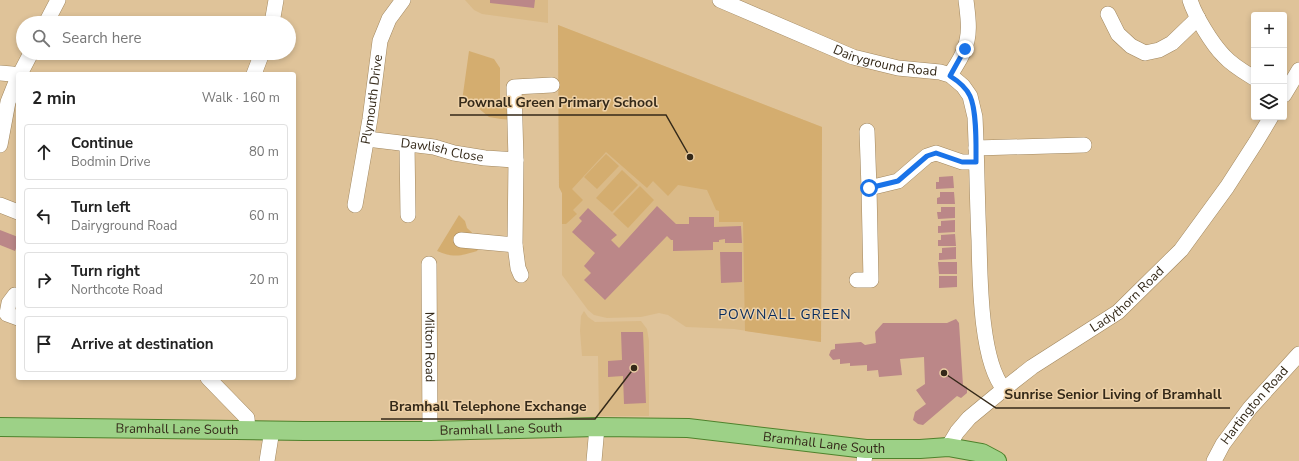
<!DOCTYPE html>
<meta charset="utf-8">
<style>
:root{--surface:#fff;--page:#f2f2f2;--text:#222;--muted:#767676;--line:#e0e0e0}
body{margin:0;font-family:"Nunito Sans",sans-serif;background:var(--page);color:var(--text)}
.controls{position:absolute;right:12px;top:12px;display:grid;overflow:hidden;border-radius:4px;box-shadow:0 2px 6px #0003}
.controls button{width:36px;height:36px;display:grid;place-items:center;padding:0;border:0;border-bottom:1px solid var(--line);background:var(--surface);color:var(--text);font:20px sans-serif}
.stop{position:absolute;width:12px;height:12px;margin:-9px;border:3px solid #1a73e8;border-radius:50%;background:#fff}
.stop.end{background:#1a73e8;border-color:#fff;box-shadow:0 1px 4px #0008}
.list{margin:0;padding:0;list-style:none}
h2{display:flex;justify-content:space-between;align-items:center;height:52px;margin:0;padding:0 16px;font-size:17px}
h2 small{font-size:13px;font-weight:400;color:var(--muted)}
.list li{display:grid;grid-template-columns:26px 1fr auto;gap:12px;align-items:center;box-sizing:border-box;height:56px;margin:0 8px 8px;padding:0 8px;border:1px solid var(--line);border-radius:4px}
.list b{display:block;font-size:15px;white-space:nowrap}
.list p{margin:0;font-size:13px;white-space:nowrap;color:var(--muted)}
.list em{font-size:13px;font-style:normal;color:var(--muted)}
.icon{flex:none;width:22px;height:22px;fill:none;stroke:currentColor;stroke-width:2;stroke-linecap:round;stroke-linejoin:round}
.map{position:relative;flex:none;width:1299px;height:461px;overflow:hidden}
.search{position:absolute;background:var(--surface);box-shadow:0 2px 6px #0003;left:16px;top:16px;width:280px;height:44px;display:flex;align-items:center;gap:10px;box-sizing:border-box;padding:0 14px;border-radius:22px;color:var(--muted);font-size:15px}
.panel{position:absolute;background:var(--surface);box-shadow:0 2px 6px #0003;left:16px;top:72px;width:280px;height:308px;border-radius:4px}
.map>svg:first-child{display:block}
</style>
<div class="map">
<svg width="1299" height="461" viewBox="0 0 1299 461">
<rect width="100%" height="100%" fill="#dfc399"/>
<g fill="#daba88">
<polygon points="465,0 548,0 548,23 482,14 474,10"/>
<polygon points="558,25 822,127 821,342 734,329 686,327 668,315 659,313 641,317 607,318 594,315 588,310 562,275 562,193 559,187"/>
<polygon points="584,311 588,317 595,322 641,321 647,329 649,341 649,416 599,416 598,356 582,356 580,331 581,316"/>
</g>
<g fill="#d4ad6f">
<polygon points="558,25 822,127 821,342 745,331 743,222 719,222 719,211 716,210 707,190 678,185 668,196 653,181 647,188 606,152 572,189 583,200 573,210 577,214 566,224 562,224 562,193 559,187"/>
<polygon points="469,51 494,59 500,68 500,105 514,106 515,120 501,119 489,117 472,103 462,101"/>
<polygon points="606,154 619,166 597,189 584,177"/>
<polygon points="622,170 638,185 612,212 596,198"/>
<polygon points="640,186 654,200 628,228 613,214"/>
<path d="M 459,215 L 465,221 L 467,228 L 482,242 L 477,251 C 461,256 453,258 437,251 Z"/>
</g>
<g fill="#bb8788">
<polygon points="490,0 535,0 534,8 490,3"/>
<polygon points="953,176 954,188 936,189 936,182 939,182 939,177"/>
<polygon points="940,192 954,192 955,204 937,204 937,198 940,197"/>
<polygon points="657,206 676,224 689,224 689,217 714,217 714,227 741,226 742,243 725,243 725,239 719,240 719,242 713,242 713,250 673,251 673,240 671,240 667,236 605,300 584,280 591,273 584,266 595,253 572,232 582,221 579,218 588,208 617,235 611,240 619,248"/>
<polygon points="941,207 955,207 955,218 938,219 937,212 941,212"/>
<polygon points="955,220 955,232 938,233 938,226 941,226 941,221"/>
<polygon points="0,230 18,237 18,243 15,251 0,245"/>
<polygon points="955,234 956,246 938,246 938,240 941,240 941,235"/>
<polygon points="956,247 956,259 939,260 939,253 942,253 942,248"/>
<polygon points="720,252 742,252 742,282 721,283"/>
<polygon points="938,262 957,262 957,274 939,274"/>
<polygon points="939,276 957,276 957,287 939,288"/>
<polygon points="956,319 959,323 963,385 967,387 967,393 961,398 957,396 923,425 918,424 913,420 915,412 926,404 916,390 925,384 924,357 900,359 902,375 879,377 878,370 867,371 867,365 850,366 850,363 840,364 840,359 833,360 829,355 831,350 835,349 835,344 861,342 865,345 876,343 875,332 883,323 947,323"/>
<polygon points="621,332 643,332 646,403 624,404 623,376 608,377 608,361 622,360"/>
</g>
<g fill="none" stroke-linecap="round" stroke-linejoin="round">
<g stroke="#a1875f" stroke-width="16">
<g id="minor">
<path id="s1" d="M 720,0 L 853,57 L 898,68 L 940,72 L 950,75 L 963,86 L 970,96 L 975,117 C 977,158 977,199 979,240 C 980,277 980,361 1004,389"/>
<path d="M 1190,0 C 1195,16 1212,44 1224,56 C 1232,65 1244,72 1254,78"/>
<polyline points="1108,14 1118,34 1131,46 1145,53 1159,50 1172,43 1198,18"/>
<polyline points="46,23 58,0"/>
<polyline points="272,23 276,0"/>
<polyline points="0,73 12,74 18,77"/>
<polyline points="20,74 31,53"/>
<polyline points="254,74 262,53"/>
<path d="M 950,75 C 955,67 961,59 964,50 C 971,34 968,17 966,0"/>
<polyline points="1284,95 1299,70"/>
<polyline points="867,131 869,188 898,181 927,156 936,153 962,162 976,162"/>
<path id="s2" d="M 367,139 L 434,147 L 454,153 L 485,158 L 516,160 L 514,87 L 552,85"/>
<polyline points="407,144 408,215"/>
<polyline points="0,145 8,102 18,77"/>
<polyline points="976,148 1084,145"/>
<polyline points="516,160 515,245 518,268 521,275"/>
<polyline points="0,205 18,212"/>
<path id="s3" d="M 355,205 L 370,119 L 380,41 L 389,19 L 403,0"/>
<polyline points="461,240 515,245"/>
<path id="s4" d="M 429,264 L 430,431"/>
<polyline points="857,280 871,280 869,188"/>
<polyline points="18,296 15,295 9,303 7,314 18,318"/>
<polyline points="208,378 247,418 248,430"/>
<path id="s5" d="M 948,447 L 957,432 L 969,418 L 1004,389 L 1032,367 L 1118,312 L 1181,250 L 1227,187 L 1256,142 L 1271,117"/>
<polyline points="267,461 272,430"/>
<polyline points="594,461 597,427"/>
<polyline points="864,461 866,449"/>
<path id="s6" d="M 1214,461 L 1223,444 L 1250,408 L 1299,354"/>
</g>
</g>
<g stroke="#4e822c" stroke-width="20">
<g id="major">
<path id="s7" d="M 0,427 L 304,431 L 430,431 L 597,427 L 688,428 L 866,449 L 920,449 L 948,447 L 982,453 L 997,461"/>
</g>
</g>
<use href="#minor" stroke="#fff" stroke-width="15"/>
<use href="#major" stroke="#9dd187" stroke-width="18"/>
</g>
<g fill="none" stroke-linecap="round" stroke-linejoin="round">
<path stroke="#1a73e8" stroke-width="5" d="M 869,188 L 898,181 L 927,156 L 936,153 L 962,162 L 976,162 C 976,145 977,111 970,96 C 966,87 958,81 950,76 L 965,49"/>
</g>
<g text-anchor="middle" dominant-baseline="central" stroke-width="3" stroke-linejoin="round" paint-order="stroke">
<g font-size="13" fill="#342919" stroke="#edd0a6">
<text stroke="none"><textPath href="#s1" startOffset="177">Dairyground Road</textPath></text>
<text stroke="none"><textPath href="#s3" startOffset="107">Plymouth Drive</textPath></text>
<text stroke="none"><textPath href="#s2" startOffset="76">Dawlish Close</textPath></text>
<text stroke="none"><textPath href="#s5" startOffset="234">Ladythorn Road</textPath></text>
<text stroke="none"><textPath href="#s4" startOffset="83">Milton Road</textPath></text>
<text stroke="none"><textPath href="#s6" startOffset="69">Hartington Road</textPath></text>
<text stroke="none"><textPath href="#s7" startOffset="177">Bramhall Lane South</textPath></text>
<text stroke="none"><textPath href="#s7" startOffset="501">Bramhall Lane South</textPath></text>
<text stroke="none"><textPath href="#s7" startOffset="825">Bramhall Lane South</textPath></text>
</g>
<g font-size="14" letter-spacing="1" fill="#052a5d" stroke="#edd0a6">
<text x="785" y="314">POWNALL GREEN</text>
</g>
</g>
<path fill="none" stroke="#342919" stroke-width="1.5" d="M690 157L666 115H450M944 373L996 408H1230M634 368L595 419H381"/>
<g fill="#342919" stroke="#edd0a6" stroke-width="1.5">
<circle cx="690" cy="157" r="4"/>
<circle cx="944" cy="373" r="4"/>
<circle cx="634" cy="368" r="4"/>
</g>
<g font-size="14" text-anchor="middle" font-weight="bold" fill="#342919" stroke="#edd0a6" stroke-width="3" stroke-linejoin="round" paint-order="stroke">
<text x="558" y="107">Pownall Green Primary School</text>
<text x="1113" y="399">Sunrise Senior Living of Bramhall</text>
<text x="488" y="411">Bramhall Telephone Exchange</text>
</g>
</svg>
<div class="controls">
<button>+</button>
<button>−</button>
<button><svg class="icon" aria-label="layers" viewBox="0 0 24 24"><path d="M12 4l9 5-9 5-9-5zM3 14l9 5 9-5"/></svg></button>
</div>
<div class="stop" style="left:869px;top:188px"></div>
<div class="stop end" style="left:965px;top:49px"></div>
<div class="search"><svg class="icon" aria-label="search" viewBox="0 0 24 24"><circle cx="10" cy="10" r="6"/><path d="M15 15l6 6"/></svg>Search here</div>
<section class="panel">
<h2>2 min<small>Walk · 160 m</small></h2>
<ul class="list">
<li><svg class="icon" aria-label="ahead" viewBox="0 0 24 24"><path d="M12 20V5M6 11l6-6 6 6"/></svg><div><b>Continue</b><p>Bodmin Drive</p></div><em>80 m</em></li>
<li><svg class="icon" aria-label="left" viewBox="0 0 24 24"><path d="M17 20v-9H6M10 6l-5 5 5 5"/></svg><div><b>Turn left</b><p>Dairyground Road</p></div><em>60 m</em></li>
<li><svg class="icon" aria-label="right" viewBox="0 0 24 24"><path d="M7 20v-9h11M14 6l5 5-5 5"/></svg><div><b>Turn right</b><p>Northcote Road</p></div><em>20 m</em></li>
<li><svg class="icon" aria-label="arrive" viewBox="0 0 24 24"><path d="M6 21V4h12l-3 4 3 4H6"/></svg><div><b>Arrive at destination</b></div></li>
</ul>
</section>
</div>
